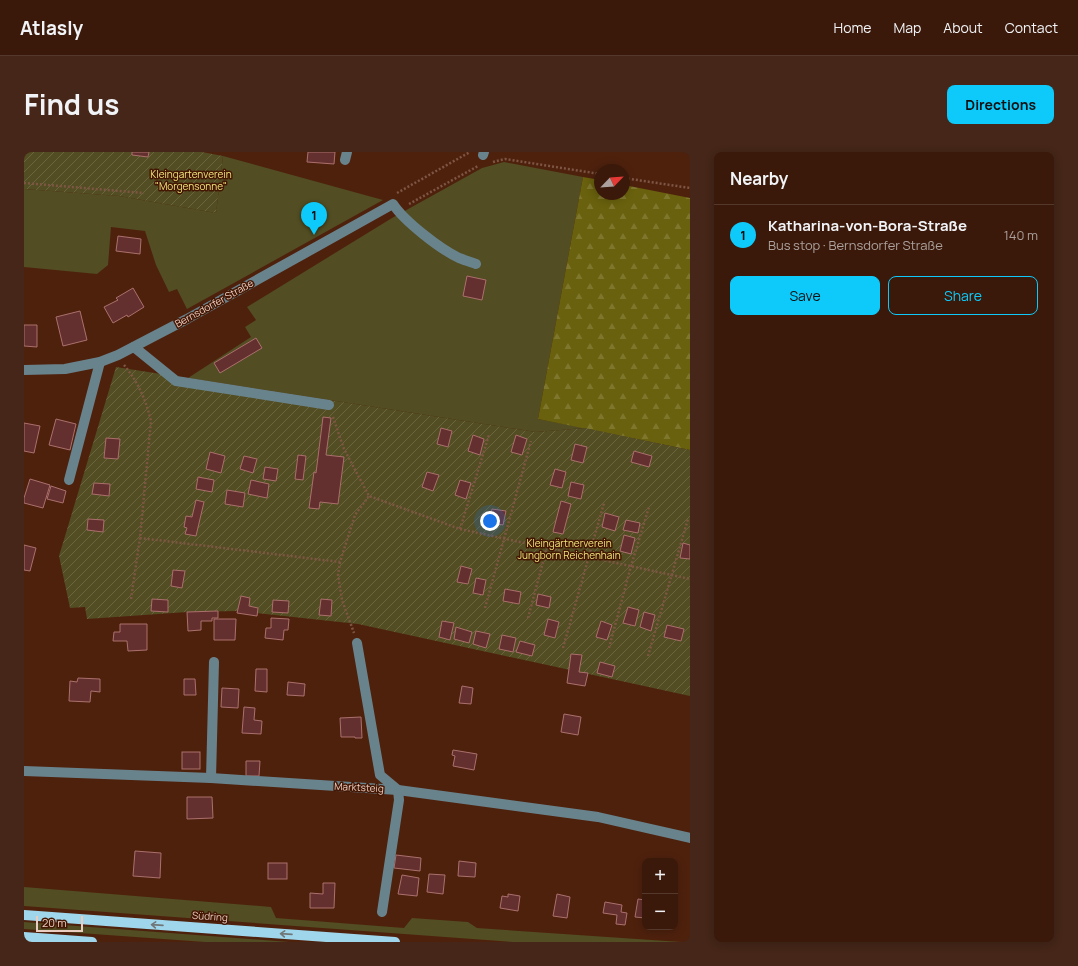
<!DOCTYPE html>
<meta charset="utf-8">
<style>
:root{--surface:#3a190a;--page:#452618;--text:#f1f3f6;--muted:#aba09c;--line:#54382b;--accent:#0ecafa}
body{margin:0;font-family:Manrope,sans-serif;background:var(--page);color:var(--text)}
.controls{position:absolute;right:12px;bottom:12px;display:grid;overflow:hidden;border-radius:8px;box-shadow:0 2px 10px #0003}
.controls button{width:36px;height:36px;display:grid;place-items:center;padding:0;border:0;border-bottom:1px solid var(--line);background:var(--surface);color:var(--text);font:20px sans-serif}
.compass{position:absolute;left:570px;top:12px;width:36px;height:36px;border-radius:50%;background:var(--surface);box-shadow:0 2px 10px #0003;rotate:65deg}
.scale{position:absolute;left:12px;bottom:10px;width:47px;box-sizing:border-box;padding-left:4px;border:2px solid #eaccc0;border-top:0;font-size:11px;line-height:14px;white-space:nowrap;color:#eaccc0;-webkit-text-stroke:3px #431703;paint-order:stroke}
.you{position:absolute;left:466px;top:369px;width:14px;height:14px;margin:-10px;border:3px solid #fff;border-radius:50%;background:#1a73e8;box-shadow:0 0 0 6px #1a73e833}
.badge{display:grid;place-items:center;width:26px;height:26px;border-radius:50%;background:var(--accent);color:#111;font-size:13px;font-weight:700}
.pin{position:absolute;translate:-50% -33px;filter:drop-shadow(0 1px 2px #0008)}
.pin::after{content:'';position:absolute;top:21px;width:14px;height:12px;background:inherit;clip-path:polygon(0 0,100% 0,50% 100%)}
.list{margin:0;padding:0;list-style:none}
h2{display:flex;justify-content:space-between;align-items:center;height:52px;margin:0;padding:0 16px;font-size:17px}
h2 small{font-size:13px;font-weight:400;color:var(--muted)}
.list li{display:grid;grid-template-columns:26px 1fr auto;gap:12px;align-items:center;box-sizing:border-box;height:60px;padding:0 16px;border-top:1px solid var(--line)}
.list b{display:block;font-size:15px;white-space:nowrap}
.list p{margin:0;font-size:13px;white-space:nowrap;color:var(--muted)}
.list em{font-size:13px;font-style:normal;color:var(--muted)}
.actions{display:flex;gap:8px;padding:12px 16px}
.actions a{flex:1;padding:9px 0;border:1px solid var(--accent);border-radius:8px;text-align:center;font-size:14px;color:var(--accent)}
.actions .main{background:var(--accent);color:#111}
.map{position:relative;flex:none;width:666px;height:790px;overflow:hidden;border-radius:8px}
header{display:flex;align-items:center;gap:24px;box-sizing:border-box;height:56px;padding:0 20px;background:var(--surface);border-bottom:1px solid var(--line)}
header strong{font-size:19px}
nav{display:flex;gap:22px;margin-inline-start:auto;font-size:14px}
.intro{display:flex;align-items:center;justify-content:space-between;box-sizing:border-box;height:96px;padding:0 24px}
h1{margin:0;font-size:28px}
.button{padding:10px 18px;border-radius:8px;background:var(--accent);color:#111;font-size:14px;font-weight:700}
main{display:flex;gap:24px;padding:0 24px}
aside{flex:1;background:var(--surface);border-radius:8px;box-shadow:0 2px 10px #0003}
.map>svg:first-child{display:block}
</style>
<header>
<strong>Atlasly</strong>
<nav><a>Home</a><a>Map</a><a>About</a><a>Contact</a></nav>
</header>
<div class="intro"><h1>Find us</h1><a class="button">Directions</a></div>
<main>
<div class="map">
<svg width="666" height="790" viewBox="0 0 666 790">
<defs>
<pattern id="forest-firs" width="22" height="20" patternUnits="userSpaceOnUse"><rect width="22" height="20" fill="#69610d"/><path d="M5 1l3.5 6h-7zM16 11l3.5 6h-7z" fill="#7f762e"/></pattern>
<pattern id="garden-furrows" width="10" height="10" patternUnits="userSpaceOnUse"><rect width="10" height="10" fill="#524d22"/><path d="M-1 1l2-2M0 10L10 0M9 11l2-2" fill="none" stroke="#6b6540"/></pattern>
</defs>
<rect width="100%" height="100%" fill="#4e210d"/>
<g fill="#524d22">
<polygon points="199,4 359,48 163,157 153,137 145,140 132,113 121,79 87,75 84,113 73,122 0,115 0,37 95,44 192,61"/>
<polygon points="480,10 559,25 514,267 561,276 512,280 164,226 227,185 221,175 232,168 223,155 368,66 458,16"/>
<polygon points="0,735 247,755 252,766 380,776 388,766 444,770 453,776 657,790 489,790 0,754"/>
<polygon points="0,770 265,790 181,790 0,777"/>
</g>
<polygon fill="url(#forest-firs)" points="559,25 576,28 576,42 600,42 600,33 666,46 666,298 514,267"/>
<g fill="url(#garden-furrows)">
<polygon points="0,0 178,0 199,4 192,61 95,44 0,37"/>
<polygon points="92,215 512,280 561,276 666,298 666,544 334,472 213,459 163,460 63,467 61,455 46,456 35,404"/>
</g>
<g fill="#64302f" stroke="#ab706d">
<polygon points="108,0 125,0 124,5 108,3"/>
<polygon points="284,0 311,0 310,12 283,10"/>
<polygon points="94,84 117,87 116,102 92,99"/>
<polygon points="443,124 462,128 458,148 439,144"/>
<polygon points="109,136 120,155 104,165 103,163 89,171 80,155 94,148 92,146"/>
<polygon points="56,159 63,188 39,194 32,165"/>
<polygon points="0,173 13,173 13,195 0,194"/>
<polygon points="232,186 238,196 196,221 190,211"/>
<polygon points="299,265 307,266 302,303 320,305 314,352 296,350 295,357 285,356 290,320 292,321"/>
<polygon points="32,267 52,272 46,298 25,293"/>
<polygon points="0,271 16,274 10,301 0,299"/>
<polygon points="417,276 428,279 424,295 413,292"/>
<polygon points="449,283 460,287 456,303 444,299"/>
<polygon points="492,283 503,287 498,303 487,300"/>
<polygon points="82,286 96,287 94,307 80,306"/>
<polygon points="551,292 563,295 559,311 547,308"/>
<polygon points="610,299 628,304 625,315 607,310"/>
<polygon points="186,300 201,304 197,321 182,317"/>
<polygon points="274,303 282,304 279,328 271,327"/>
<polygon points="220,304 233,307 229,321 216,317"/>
<polygon points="241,315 254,317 252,329 239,327"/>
<polygon points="531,317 542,320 538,336 526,333"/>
<polygon points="403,320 415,323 409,339 398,335"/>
<polygon points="174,325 190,328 188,340 172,337"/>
<polygon points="6,327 26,333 19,356 0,351 0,346"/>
<polygon points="227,328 245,332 243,346 224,342"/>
<polygon points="436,328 447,331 442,347 431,343"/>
<polygon points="547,330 560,333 557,347 544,344"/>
<polygon points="70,331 86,332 85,344 68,342"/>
<polygon points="27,334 42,339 39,351 23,347"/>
<polygon points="203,338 221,341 219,355 201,352"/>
<polygon points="172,348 180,350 172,384 161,382 163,376 160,375 162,364 168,365"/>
<polygon points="537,349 547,352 539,382 529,380"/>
<polygon points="468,357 482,359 479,373 465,370"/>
<polygon points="581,361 595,365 591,379 578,375"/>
<polygon points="64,367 80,368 79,380 63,378"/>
<polygon points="602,368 616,371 614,381 599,378"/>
<polygon points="600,383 611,386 607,402 596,399"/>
<polygon points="659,391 666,393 666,407 656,406"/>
<polygon points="0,393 12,396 6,419 0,418"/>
<polygon points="437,414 448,417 444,432 433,430"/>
<polygon points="149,418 161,419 158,436 147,434"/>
<polygon points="452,426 462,428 459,443 449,441"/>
<polygon points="481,437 497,440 495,452 479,449"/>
<polygon points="514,442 527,445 525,456 512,453"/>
<polygon points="217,444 226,446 225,454 234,456 233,464 213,461"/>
<polygon points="128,447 144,448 144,460 127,459"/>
<polygon points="297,447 308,448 307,464 295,463"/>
<polygon points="249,448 265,449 264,461 248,460"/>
<polygon points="604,455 615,458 611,474 599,471"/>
<polygon points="194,459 194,466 188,466 188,469 177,469 177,478 164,479 163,460"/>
<polygon points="620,460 631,463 627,479 616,475"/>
<polygon points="247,466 265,467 264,478 260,478 259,488 241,486 242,476 247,476"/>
<polygon points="190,467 212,467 211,488 190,488"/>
<polygon points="524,467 535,470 531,486 520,483"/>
<polygon points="418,469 430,471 426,488 415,485"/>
<polygon points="577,469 588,473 583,488 572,485"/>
<polygon points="96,472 123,472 123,498 104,499 103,489 89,489 90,480 96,480"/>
<polygon points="643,473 660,477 657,489 640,485"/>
<polygon points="432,475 448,480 445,491 430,487"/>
<polygon points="452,479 466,482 462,496 449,492"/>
<polygon points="478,483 492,486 489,500 475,497"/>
<polygon points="496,489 511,493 508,504 492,500"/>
<polygon points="547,502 558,503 555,520 564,521 561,534 543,531"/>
<polygon points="576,510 591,514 588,525 573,521"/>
<polygon points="232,517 243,517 243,540 231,539"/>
<polygon points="54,526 76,527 76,540 67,539 66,550 45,549 46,529 53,530"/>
<polygon points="160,527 171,527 172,543 160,543"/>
<polygon points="264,530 281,532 280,544 263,543"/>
<polygon points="438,534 449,536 447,552 435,551"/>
<polygon points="198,536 215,537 214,556 197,555"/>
<polygon points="220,555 231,556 230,568 238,569 237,582 218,581"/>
<polygon points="540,562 557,565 554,583 537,580"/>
<polygon points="337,565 338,586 331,586 331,585 317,585 316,566"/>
<polygon points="429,598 453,602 450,618 429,614 431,604 428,603"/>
<rect x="158" y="600" width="18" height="17"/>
<polygon points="222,609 236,609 235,624 222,624"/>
<polygon points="163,645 188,645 189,666 163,667"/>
<polygon points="111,699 137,701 136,726 109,724"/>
<polygon points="372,703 397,706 396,719 370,716"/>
<polygon points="435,709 452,711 451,725 434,724"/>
<rect x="244" y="711" width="19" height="16"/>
<polygon points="405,722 421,723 419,742 403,740"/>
<polygon points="378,723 395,726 393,744 374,742"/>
<polygon points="299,731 311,731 310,756 286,756 286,741 299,742"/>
<polygon points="484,742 496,744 494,759 476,756 478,744 484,745"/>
<polygon points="533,742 546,745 543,766 529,764"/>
<polygon points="614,747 621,748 621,766 611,765"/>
<polygon points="581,750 598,753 597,760 603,761 601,773 592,772 593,763 579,761"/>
</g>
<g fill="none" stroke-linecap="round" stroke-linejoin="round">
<g stroke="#7e5644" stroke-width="2.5" stroke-dasharray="2 2" stroke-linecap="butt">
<polyline points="469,10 481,7 576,22"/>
<polyline points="600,26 666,36"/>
<polyline points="0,31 120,41"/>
<polyline points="373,41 446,0"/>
<polyline points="385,52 454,14"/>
<path d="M 100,213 C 114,230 122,248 127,269 L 116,386 L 316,410 L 331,363 L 345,344"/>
<polyline points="309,265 320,297 345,344 436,377 666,427"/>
<polyline points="436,377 465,283"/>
<polyline points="316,410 314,423 318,448 330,481"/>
<polyline points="107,447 116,386"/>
<polyline points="461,456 507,289"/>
<polyline points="504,466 523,395"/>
<polyline points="539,496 580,351"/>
<polyline points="585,496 607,414 625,355"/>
<polyline points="624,504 664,367"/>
</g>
<g stroke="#69838d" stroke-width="10">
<polyline points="459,3 460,0"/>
<polyline points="321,8 323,0"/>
<polyline points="110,195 152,229 305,253"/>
<path d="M 0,218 L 41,217 L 76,210 L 94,203 L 163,167 L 369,52 C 380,69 416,97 435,106 C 440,108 447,110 452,112"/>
<polyline points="45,328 76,210"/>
<polyline points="333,491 356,623 374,638 375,648 358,760"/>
<polyline points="0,619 187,626 374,638 574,665 666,686"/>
<polyline points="187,626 190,510"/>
</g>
<g stroke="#9fd6eb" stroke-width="10">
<polyline points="0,763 371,790"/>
<polyline points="0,785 68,790"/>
</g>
</g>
<defs><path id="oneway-shaft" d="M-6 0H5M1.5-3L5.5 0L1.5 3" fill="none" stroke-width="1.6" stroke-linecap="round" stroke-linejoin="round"/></defs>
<g stroke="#717677">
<use href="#oneway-shaft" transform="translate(133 773) rotate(-176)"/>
<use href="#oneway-shaft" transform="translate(262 782) rotate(-176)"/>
</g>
<g text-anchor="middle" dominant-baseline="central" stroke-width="3" stroke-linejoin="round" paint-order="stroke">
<g font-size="10" fill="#f1e67d" stroke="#431703">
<text x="167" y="22">Kleingartenverein<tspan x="167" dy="12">"Morgensonne"</tspan></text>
<text x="545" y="391">Kleingärtnerverein<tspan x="545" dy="12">Jungborn Reichenhain</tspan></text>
</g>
<g font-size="10" fill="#eaccc0" stroke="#431703">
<text transform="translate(190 151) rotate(-29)">Bernsdorfer Straße</text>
<text transform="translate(335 635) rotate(3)">Marktsteig</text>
<text transform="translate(186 764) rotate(4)">Südring</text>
</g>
</g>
</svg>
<div class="controls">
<button>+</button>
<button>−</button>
</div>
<svg class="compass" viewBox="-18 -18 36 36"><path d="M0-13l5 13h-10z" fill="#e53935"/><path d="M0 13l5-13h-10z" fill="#aba09c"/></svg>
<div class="scale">20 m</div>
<div class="you"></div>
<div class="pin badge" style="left:290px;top:83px">1</div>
</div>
<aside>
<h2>Nearby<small></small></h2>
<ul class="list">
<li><span class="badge">1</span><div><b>Katharina-von-Bora-Straße</b><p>Bus stop · Bernsdorfer Straße</p></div><em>140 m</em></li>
</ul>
<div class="actions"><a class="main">Save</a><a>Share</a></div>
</aside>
</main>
